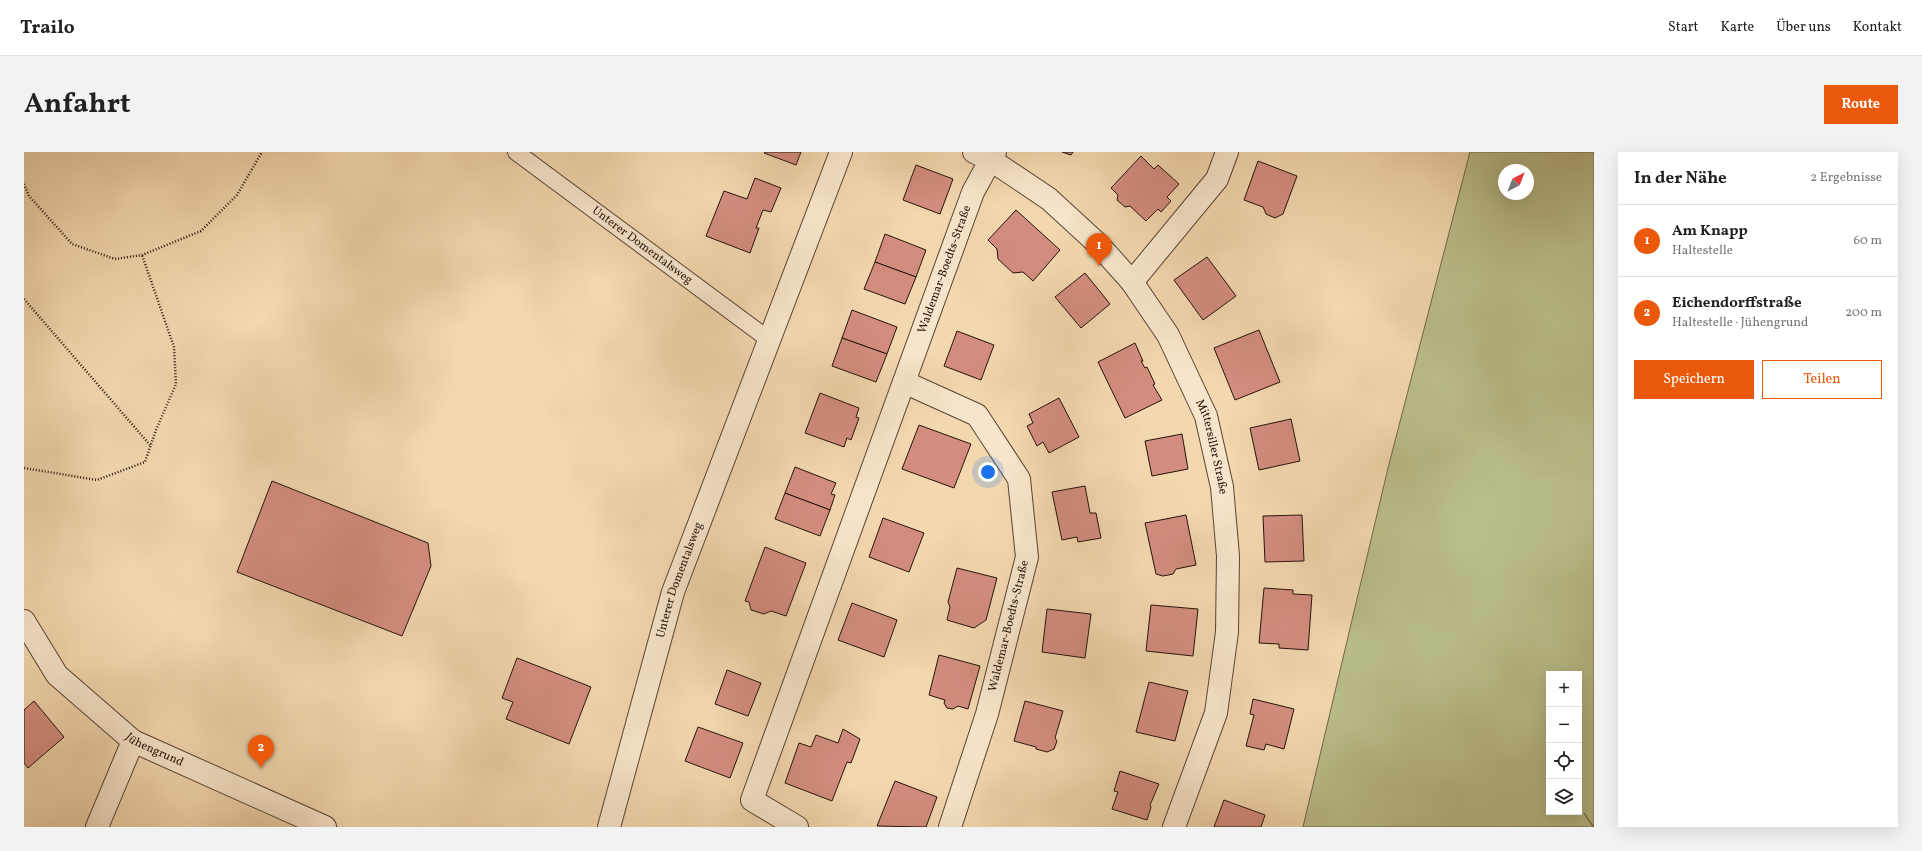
<!DOCTYPE html>
<html lang="de">
<meta charset="utf-8">
<style>
:root{--surface:#fff;--page:#f2f2f2;--text:#222;--muted:#767676;--line:#e0e0e0;--accent:#ea580c}
body{margin:0;font-family:Vollkorn,serif;background:var(--page);color:var(--text)}
.controls{position:absolute;right:12px;bottom:12px;display:grid;overflow:hidden;border-radius:0px;box-shadow:0 4px 16px #0002}
.controls button{width:36px;height:36px;display:grid;place-items:center;padding:0;border:0;border-bottom:1px solid var(--line);background:var(--surface);color:var(--text);font:20px sans-serif}
.compass{position:absolute;left:1474px;top:12px;width:36px;height:36px;border-radius:50%;background:var(--surface);box-shadow:0 4px 16px #0002;rotate:42deg}
.you{position:absolute;left:964px;top:320px;width:14px;height:14px;margin:-10px;border:3px solid #fff;border-radius:50%;background:#1a73e8;box-shadow:0 0 0 6px #1a73e833}
.badge{display:grid;place-items:center;width:26px;height:26px;border-radius:50%;background:var(--accent);color:#fff;font-size:13px;font-weight:700}
.pin{position:absolute;translate:-50% -33px;filter:drop-shadow(0 1px 2px #0008)}
.pin::after{content:'';position:absolute;top:21px;width:14px;height:12px;background:inherit;clip-path:polygon(0 0,100% 0,50% 100%)}
.list{margin:0;padding:0;list-style:none}
h2{display:flex;justify-content:space-between;align-items:center;height:52px;margin:0;padding:0 16px;font-size:17px}
h2 small{font-size:13px;font-weight:400;color:var(--muted)}
.list li{display:grid;grid-template-columns:26px 1fr auto;gap:12px;align-items:center;box-sizing:border-box;height:72px;padding:0 16px;border-top:1px solid var(--line)}
.list b{display:block;font-size:15px;white-space:nowrap}
.list p{margin:0;font-size:13px;white-space:nowrap;color:var(--muted)}
.list em{font-size:13px;font-style:normal;color:var(--muted)}
.actions{display:flex;gap:8px;padding:12px 16px}
.actions a{flex:1;padding:9px 0;border:1px solid var(--accent);border-radius:0px;text-align:center;font-size:14px;color:var(--accent)}
.actions .main{background:var(--accent);color:#fff}
.icon{flex:none;width:22px;height:22px;fill:none;stroke:currentColor;stroke-width:2;stroke-linecap:round;stroke-linejoin:round}
.map{position:relative;flex:none;width:1570px;height:675px;overflow:hidden;border-radius:0px}
header{display:flex;align-items:center;gap:24px;box-sizing:border-box;height:56px;padding:0 20px;background:var(--surface);border-bottom:1px solid var(--line)}
header strong{font-size:19px}
nav{display:flex;gap:22px;margin-inline-start:auto;font-size:14px}
.intro{display:flex;align-items:center;justify-content:space-between;box-sizing:border-box;height:96px;padding:0 24px}
h1{margin:0;font-size:28px}
.button{padding:10px 18px;border-radius:0px;background:var(--accent);color:#fff;font-size:14px;font-weight:700}
main{display:flex;gap:24px;padding:0 24px}
aside{flex:1;background:var(--surface);border-radius:0px;box-shadow:0 4px 16px #0002}
.map>svg:first-child{display:block}
</style>
<header>
<strong>Trailo</strong>
<nav><a>Start</a><a>Karte</a><a>Über uns</a><a>Kontakt</a></nav>
</header>
<div class="intro"><h1>Anfahrt</h1><a class="button">Route</a></div>
<main>
<div class="map">
<svg width="1570" height="675" viewBox="0 0 1570 675">
<rect width="100%" height="100%" fill="#f3d7af"/>
<filter id="stains"><feTurbulence type="fractalNoise" baseFrequency=".005" numOctaves="4"/><feColorMatrix values="0 0 0 0 .2 0 0 0 0 .09 0 0 0 0 .02 0 0 0 .5 -.17"/></filter>
<radialGradient id="worn" r=".72"><stop offset=".6" stop-color="#630" stop-opacity="0"/><stop offset="1" stop-color="#630" stop-opacity=".3"/></radialGradient>
<path fill="#babe8b" stroke="#6f684a" fill-rule="evenodd" d="M 1446,0 L 1570,0 L 1570,675 L 1560,661 L 1569,675 L 1279,675 L 1364,316 ZM 1480,18 L 1504,18 L 1504,42 L 1480,42 ZM 1525,522 L 1555,522 L 1555,660 L 1525,660 Z"/>
<g fill="#d38d7f" stroke="#24130a">
<polygon points="741,0 777,0 772,13 740,1"/>
<polygon points="1038,0 1049,0 1047,3"/>
<polygon points="1117,4 1130,17 1134,13 1155,32 1143,45 1147,49 1137,60 1134,57 1122,69 1106,54 1101,55 1093,48 1094,43 1087,36"/>
<polygon points="1234,9 1273,24 1259,62 1251,66 1242,62 1239,55 1220,48"/>
<polygon points="892,13 929,27 916,62 879,48"/>
<polygon points="731,26 757,36 747,60 739,58 732,76 735,76 726,101 682,84 700,39 723,47"/>
<polygon points="992,58 1036,98 1009,129 999,120 989,121 974,107 973,97 964,88"/>
<polygon points="861,82 902,98 892,125 851,110"/>
<polygon points="1183,105 1212,144 1179,168 1150,128"/>
<polygon points="851,110 892,125 881,152 840,137"/>
<polygon points="1061,121 1086,152 1057,176 1031,145"/>
<polygon points="828,158 873,175 863,202 818,186"/>
<polygon points="1235,178 1256,230 1211,248 1190,196"/>
<polygon points="933,179 970,193 957,228 920,214"/>
<polygon points="818,186 863,202 852,230 808,214"/>
<polygon points="1111,191 1119,209 1117,209 1121,216 1123,215 1131,232 1129,233 1138,248 1101,266 1074,210"/>
<polygon points="796,241 835,256 832,265 835,266 827,288 823,286 820,295 781,281"/>
<polygon points="1035,246 1055,285 1025,301 1019,290 1013,294 1003,274 1009,271 1005,262"/>
<polygon points="1267,267 1276,309 1235,318 1226,276"/>
<polygon points="895,273 947,292 930,336 878,317"/>
<polygon points="1158,282 1164,317 1128,324 1121,289"/>
<polygon points="771,315 812,331 807,342 811,343 806,358 761,341"/>
<polygon points="248,329 404,391 407,414 378,484 213,420"/>
<polygon points="1061,334 1066,361 1072,361 1077,386 1054,390 1053,385 1038,388 1028,340"/>
<polygon points="761,341 806,358 796,384 751,367"/>
<polygon points="1162,363 1172,413 1152,417 1149,422 1139,424 1132,422 1121,371"/>
<polygon points="1278,363 1280,409 1241,410 1239,364"/>
<polygon points="859,366 900,381 885,420 845,405"/>
<polygon points="741,395 782,411 762,464 747,459 740,462 727,458 725,450 721,449"/>
<polygon points="933,416 973,426 962,468 950,476 923,468 926,455 924,450"/>
<polygon points="1240,436 1269,438 1269,442 1288,443 1284,498 1255,496 1255,492 1235,491"/>
<polygon points="828,451 873,468 860,505 814,488"/>
<polygon points="1127,453 1174,457 1169,504 1122,499"/>
<polygon points="1023,457 1067,462 1061,506 1018,500"/>
<polygon points="915,503 956,514 944,557 934,554 929,557 923,556 920,551 921,548 905,543"/>
<polygon points="493,506 567,535 545,592 482,567 489,550 478,546"/>
<polygon points="703,518 737,531 724,564 691,552"/>
<polygon points="1125,530 1164,539 1151,589 1112,580"/>
<polygon points="1229,547 1270,557 1260,597 1242,592 1240,598 1222,594 1230,563 1226,562"/>
<polygon points="10,549 40,585 4,616 0,611 0,558"/>
<polygon points="1001,549 1039,559 1031,586 1033,589 1030,597 1023,600 1012,597 1012,595 990,589"/>
<polygon points="674,575 719,591 706,626 661,609"/>
<polygon points="819,577 836,587 827,611 823,610 808,649 761,631 775,591 787,595 792,583 814,591"/>
<polygon points="1096,619 1135,632 1126,653 1127,655 1123,668 1088,657 1094,640 1090,639"/>
<polygon points="871,629 913,645 902,675 853,674"/>
<polygon points="1200,648 1241,663 1237,675 1190,675"/>
</g>
<g fill="none" stroke-linecap="round" stroke-linejoin="round">
<g stroke="#584433" stroke-width="18">
<g id="service">
<path id="s1" d="M 492,0 L 744,187"/>
</g>
</g>
<g stroke="#584433" stroke-width="24">
<g id="minor">
<path id="s2" d="M 950,0 L 967,8 L 1025,47 L 1074,92 L 1108,130 L 1144,183 L 1182,264 L 1198,335 L 1204,404 L 1203,480 L 1192,561 L 1150,675"/>
<polyline points="1108,130 1193,27 1203,0"/>
<polyline points="880,230 953,263 995,327 1003,405 963,562 926,675"/>
<path id="s3" d="M 0,469 L 33,523 L 109,589 L 301,675"/>
<polyline points="73,675 109,589"/>
<path id="s4" d="M 585,675 L 649,440 L 817,0"/>
<path id="s5" d="M 773,675 L 728,648 L 949,40 L 971,0"/>
</g>
</g>
<g stroke="#24130a" stroke-width="2.5" stroke-dasharray="1 2" stroke-linecap="butt">
<polyline points="0,32 5,44 48,92 91,107 118,103 177,79 213,43 238,0"/>
<polyline points="0,147 126,293"/>
<polyline points="0,316 73,328 121,310 132,278 152,232 150,195 118,103"/>
</g>
<use href="#service" stroke="#f7e5cb" stroke-width="16"/>
<use href="#minor" stroke="#f7e5cb" stroke-width="22"/>
</g>
<g text-anchor="middle" dominant-baseline="central" stroke-width="4" stroke-linejoin="round" paint-order="stroke">
<g font-size="12" fill="#24130a" stroke="#f7e5cb">
<text stroke="none"><textPath href="#s1" startOffset="157">Unterer Domentalsweg</textPath></text>
<text stroke="none"><textPath href="#s5" startOffset="617">Waldemar-Boedts-Straße</textPath></text>
<text stroke="none"><textPath href="#s2" startOffset="391">Mittersiller Straße</textPath></text>
<text stroke="none"><textPath href="#s4" startOffset="257">Unterer Domentalsweg</textPath></text>
<text transform="translate(985 474) rotate(-76)">Waldemar-Boedts-Straße</text>
<text stroke="none"><textPath href="#s3" startOffset="187">Jühengrund</textPath></text>
</g>
</g>
<rect width="100%" height="100%" filter="url(#stains)"/>
<rect width="100%" height="100%" fill="url(#worn)"/>
</svg>
<div class="controls">
<button>+</button>
<button>−</button>
<button><svg class="icon" aria-label="locate" viewBox="0 0 24 24"><circle cx="12" cy="12" r="6"/><path d="M12 2v4M12 18v4M2 12h4M18 12h4"/></svg></button>
<button><svg class="icon" aria-label="layers" viewBox="0 0 24 24"><path d="M12 4l9 5-9 5-9-5zM3 14l9 5 9-5"/></svg></button>
</div>
<svg class="compass" viewBox="-18 -18 36 36"><path d="M0-13l5 13h-10z" fill="#e53935"/><path d="M0 13l5-13h-10z" fill="#767676"/></svg>
<div class="you"></div>
<div class="pin badge" style="left:1075px;top:114px">1</div>
<div class="pin badge" style="left:237px;top:616px">2</div>
</div>
<aside>
<h2>In der Nähe<small>2 Ergebnisse</small></h2>
<ul class="list">
<li><span class="badge">1</span><div><b>Am Knapp</b><p>Haltestelle</p></div><em>60 m</em></li>
<li><span class="badge">2</span><div><b>Eichendorffstraße</b><p>Haltestelle · Jühengrund</p></div><em>200 m</em></li>
</ul>
<div class="actions"><a class="main">Speichern</a><a>Teilen</a></div>
</aside>
</main>
